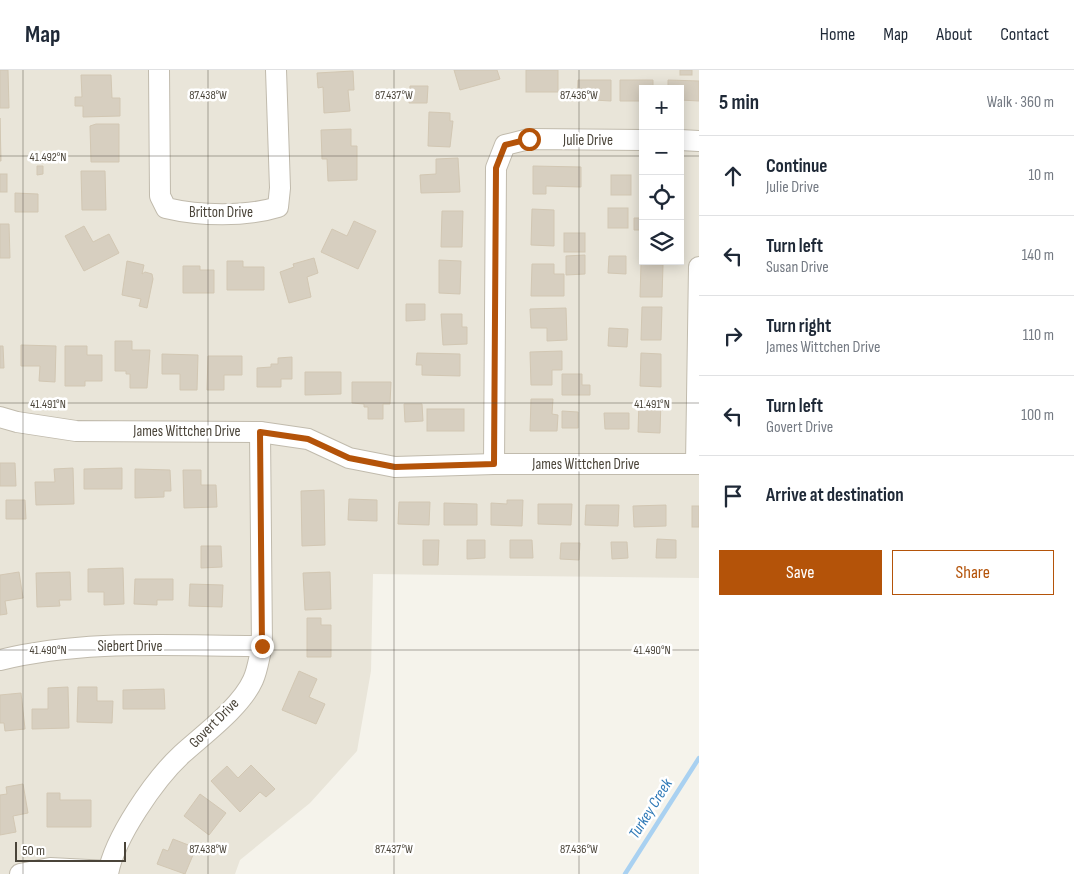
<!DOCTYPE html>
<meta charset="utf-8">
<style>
:root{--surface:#fff;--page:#f6f6f7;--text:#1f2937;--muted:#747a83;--line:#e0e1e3;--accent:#b45309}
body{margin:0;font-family:"Sofia Sans Condensed",sans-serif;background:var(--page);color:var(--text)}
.controls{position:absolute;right:15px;top:15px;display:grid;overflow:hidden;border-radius:0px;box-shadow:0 2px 12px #0003}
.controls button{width:45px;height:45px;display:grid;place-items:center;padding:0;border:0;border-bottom:1px solid var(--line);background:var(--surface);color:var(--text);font:25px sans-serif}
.scale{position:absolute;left:15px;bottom:12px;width:111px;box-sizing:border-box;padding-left:5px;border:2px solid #4a4439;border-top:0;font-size:14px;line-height:18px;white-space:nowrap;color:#4a4439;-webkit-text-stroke:4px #fff;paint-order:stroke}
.stop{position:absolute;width:15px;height:15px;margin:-11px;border:4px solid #b45309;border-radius:50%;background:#fff}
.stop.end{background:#b45309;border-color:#fff;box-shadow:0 1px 5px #0008}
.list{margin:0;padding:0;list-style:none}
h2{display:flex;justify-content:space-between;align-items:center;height:65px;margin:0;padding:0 20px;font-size:21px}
h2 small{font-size:16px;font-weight:400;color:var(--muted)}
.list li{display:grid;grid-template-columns:32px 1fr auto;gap:15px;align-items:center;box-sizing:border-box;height:80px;padding:0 20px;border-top:1px solid var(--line)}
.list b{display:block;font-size:19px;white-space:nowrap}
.list p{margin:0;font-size:16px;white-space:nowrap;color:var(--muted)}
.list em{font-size:16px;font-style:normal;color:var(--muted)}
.actions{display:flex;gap:10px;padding:15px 20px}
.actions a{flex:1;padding:11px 0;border:1px solid var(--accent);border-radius:0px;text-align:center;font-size:18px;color:var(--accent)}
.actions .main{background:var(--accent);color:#fff}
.icon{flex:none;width:28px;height:28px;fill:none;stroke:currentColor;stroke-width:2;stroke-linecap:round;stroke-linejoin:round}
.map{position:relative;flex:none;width:699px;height:804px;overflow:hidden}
header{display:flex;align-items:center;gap:30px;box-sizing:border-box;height:70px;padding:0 25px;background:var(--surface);border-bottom:1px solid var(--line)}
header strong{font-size:24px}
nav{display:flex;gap:28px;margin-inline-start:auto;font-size:18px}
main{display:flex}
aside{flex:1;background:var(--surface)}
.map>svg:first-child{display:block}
</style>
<header>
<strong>Map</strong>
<nav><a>Home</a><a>Map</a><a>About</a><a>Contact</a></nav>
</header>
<main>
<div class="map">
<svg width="699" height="804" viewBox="0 0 699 804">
<rect width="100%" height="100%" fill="#f5f3eb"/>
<path fill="#e9e5d9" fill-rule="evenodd" d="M 0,0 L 699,0 L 699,508 L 373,504 L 371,601 L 357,681 L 310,733 L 240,790 L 235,804 L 0,804 ZM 643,19 L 680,19 L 680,191 L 643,191 Z"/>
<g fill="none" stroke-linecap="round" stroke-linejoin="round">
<polyline stroke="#a9d1f1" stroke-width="4.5" points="625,804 699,688"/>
</g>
<g fill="#d7cfc0" stroke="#d2c7b3">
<polygon points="0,0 8,0 9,38 0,38"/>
<polygon points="454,0 497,0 500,9 460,20"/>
<rect x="526" y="0" width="32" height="22"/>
<rect x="680" y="0" width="12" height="5"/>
<polygon points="353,1 354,20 348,20 350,41 324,43 323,17 318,18 317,3"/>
<polygon points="81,5 111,5 112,28 120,28 120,46 83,47 83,36 75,36 75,27 82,27"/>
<polygon points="578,10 611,10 611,31 577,29"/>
<polygon points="620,10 653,10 653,19 643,19 643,29 639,31 620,31"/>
<polygon points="668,10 699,11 699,31 680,30 680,19 668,19"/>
<polygon points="410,16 428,16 427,33 409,33"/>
<polygon points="429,42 450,43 450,51 453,51 450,77 428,76"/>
<polygon points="0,48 1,91 0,91"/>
<polygon points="96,54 119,54 119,92 91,92 90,56"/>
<polygon points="351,59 351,76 357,76 357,110 328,111 327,89 322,89 321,60"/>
<polygon points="458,88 460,122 421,123 420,105 436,104 436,89"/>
<polygon points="37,96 43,96 43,104 37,105"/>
<polygon points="533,96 581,97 581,117 546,116 546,124 533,124"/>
<polygon points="641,98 643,98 643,130 640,130"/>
<polygon points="81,101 105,101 106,140 82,140"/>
<rect x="0" y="104" width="7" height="18"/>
<rect x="611" y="105" width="20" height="20"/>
<polygon points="15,123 38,124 38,142 15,142"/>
<rect x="608" y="138" width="20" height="20"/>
<polygon points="532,139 554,140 554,176 531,175"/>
<polygon points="442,141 463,141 462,177 441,177"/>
<polygon points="634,148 643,148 643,179 642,160 634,160"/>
<polygon points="354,151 376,161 358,199 321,182 332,159 347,166"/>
<polygon points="0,154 9,154 10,188 0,188"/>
<polygon points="84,156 93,172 109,164 119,183 84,201 65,166"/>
<rect x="564" y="163" width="21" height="19"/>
<polygon points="585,185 585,204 566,205 566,186"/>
<polygon points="609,186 626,186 626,204 608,203"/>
<polygon points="314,188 318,203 307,207 311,227 289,233 280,202 294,197 293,194"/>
<polygon points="439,190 461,191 460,224 439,223"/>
<polygon points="127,191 144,195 142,204 145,202 152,204 153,209 147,238 139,236 141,229 122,225"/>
<polygon points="227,191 243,191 243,197 264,197 264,220 227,220"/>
<polygon points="532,194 554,194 554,204 564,204 564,226 531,226"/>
<polygon points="641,194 663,195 662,227 640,227"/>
<polygon points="183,196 200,196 200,200 214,200 214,223 183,223"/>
<polygon points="406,234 425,234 425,250 406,251"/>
<polygon points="642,237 662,237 661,270 641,270"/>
<polygon points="566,238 567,270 547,271 547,258 531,258 530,239"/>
<polygon points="441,244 462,244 462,257 467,257 467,274 443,275"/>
<polygon points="609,258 628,259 627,277 608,276"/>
<polygon points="115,271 132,271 132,280 150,280 147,318 130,318 130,304 126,304 126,301 115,301"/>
<polygon points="21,275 56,276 55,312 39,311 40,296 21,296"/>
<polygon points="0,276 3,276 4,298 0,298"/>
<polygon points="65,276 87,276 87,285 102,285 102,311 85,311 85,316 65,316"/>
<polygon points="562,281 562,300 552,300 552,315 531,315 530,282"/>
<polygon points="417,283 460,284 460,306 422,305 422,295 416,295"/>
<polygon points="641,283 661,284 661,317 640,316"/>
<polygon points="162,284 198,285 197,320 180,320 180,304 162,304"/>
<polygon points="208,286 242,286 242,305 224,305 224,320 207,320"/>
<polygon points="292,287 292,309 281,309 281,317 257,317 257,298 271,297 271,294 278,294 278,288"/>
<polygon points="305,302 341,302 341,324 305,325"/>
<polygon points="562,304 582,304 582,315 590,315 590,325 562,325"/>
<polygon points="352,312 391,312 390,334 383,334 383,349 368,349 368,337 364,337 364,334 352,333"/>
<polygon points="531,329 553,329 552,344 558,345 557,361 530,361"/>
<polygon points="639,330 661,330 660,363 638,362"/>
<polygon points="404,334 422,334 423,351 405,352"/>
<rect x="427" y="339" width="37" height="22"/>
<polygon points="562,341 578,342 578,358 562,358"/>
<polygon points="604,343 629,343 629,359 605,359"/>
<polygon points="0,393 15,393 16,416 0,416"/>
<polygon points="73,398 74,434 36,435 35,412 55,412 54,399"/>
<polygon points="122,398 122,419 84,419 84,399"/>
<polygon points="135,399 170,400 171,421 164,421 164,427 135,428"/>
<polygon points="183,400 201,400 201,415 216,415 217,437 184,438"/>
<polygon points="324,420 325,475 302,476 301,421"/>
<polygon points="349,429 377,430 377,451 348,450"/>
<polygon points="6,430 25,430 26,449 6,449"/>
<polygon points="507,430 523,430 522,456 491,455 491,433 507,434"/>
<polygon points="399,432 430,432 429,455 398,454"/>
<polygon points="444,433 477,434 477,455 444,455"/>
<polygon points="538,434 572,434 571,455 538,454"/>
<polygon points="586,435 619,435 618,456 585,455"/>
<polygon points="666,435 666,456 634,457 633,436"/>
<rect x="692" y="436" width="7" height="21"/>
<polygon points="657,469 676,470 676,488 656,488"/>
<polygon points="423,470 439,470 438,495 423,495"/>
<polygon points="467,470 485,470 485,488 467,489"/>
<polygon points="510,470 532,470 533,488 510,488"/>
<polygon points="611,472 627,472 628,488 612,489"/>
<polygon points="561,473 580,473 579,490 560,489"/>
<polygon points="201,476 221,476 222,497 201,498"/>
<polygon points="123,498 124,534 104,535 104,522 88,522 88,499"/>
<polygon points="19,502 23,528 5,531 7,544 0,545 0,505"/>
<polygon points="70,502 71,530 59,530 60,536 37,537 36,503"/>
<polygon points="330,502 331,539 305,540 303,503"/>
<polygon points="135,509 173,509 173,530 157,530 157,535 134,534"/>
<polygon points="190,514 223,515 222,537 189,536"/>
<polygon points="307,548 321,548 321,555 331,555 331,587 307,587"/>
<polygon points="299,601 317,609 309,627 325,634 316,654 282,640"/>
<polygon points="68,617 69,658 32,659 32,639 48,639 48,618"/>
<polygon points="78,617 97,617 97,631 113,631 112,653 77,652"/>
<polygon points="164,619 165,639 123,639 123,620"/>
<polygon points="21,623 25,659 5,661 4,653 0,653 0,625"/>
<polygon points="251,695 275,719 266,727 260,722 240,742 211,711 227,696 238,708"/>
<polygon points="23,714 28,743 13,746 16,762 0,765 0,725 7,724 6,717"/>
<polygon points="47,723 60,723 60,730 91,730 91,757 47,757"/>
<polygon points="200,724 226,743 209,765 184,746"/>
<polygon points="173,769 196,778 185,804 157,794 163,779 168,781"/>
</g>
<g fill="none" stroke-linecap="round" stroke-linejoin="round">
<g stroke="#c1bbad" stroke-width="22">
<g id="minor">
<path d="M 159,0 L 160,126 L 166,138 C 199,146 246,147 278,137 L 280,118 L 276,0"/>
<polyline points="680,70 699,71"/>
<polyline points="0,347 17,352 76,361 260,362 308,369 349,388 395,397 494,394 699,394"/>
<polyline points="494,394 496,98 505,75 529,69 643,70"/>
<polyline points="696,394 699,197"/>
<path d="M 0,590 C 85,569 175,576 262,576"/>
<polyline points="20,804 50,798 108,801"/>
<path d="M 108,804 C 114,768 155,709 182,684 C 204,664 241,637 253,610 C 258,599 259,587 262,576 L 260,362"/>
</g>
</g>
<use href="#minor" stroke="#fff" stroke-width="20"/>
</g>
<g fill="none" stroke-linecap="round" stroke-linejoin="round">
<polyline stroke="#b45309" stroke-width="6" points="262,576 260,362 308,369 349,388 395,397 494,394 496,98 505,75 529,69"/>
</g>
<path fill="none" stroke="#4a4439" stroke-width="1" stroke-opacity="0.45" d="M 23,0 L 23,804M 208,0 L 208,804M 394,0 L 394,804M 579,0 L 579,804M 0,86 L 643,86M 680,86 L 699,86M 0,333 L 699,333M 0,580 L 699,580"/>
<g text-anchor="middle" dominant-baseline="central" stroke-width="5" stroke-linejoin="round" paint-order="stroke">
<g font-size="15" fill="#4a4439" stroke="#fff">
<text x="588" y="70">Julie Drive</text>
<text x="221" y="142">Britton Drive</text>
<text x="187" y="361">James Wittchen Drive</text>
<text x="586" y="394">James Wittchen Drive</text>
<text x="130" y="576">Siebert Drive</text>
<text transform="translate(214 653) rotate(-45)">Govert Drive</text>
</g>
<g font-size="16" font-style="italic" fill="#307ab7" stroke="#fff">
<text transform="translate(651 739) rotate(-58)">Turkey Creek</text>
</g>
</g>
<g font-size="12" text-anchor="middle" fill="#4a4439" stroke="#fff" stroke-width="5" stroke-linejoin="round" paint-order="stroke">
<text x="208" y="29">87.438°W</text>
<text x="394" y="29">87.437°W</text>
<text x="579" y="29">87.436°W</text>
<text x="48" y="91">41.492°N</text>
<text x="48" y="338">41.491°N</text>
<text x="652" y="338">41.491°N</text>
<text x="48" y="584">41.490°N</text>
<text x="652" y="584">41.490°N</text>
<text x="208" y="783">87.438°W</text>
<text x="394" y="783">87.437°W</text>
<text x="579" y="783">87.436°W</text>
</g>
</svg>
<div class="controls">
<button>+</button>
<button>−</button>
<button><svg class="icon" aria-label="locate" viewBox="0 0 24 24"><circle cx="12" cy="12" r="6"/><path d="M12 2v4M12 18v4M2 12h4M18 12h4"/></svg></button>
<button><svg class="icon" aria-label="layers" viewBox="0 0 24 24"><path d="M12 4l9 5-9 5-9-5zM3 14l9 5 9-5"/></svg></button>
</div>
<div class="scale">50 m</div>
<div class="stop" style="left:529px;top:69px"></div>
<div class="stop end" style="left:262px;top:576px"></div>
</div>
<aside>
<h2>5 min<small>Walk · 360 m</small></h2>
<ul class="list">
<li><svg class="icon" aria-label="ahead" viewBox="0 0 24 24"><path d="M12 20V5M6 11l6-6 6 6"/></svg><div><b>Continue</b><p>Julie Drive</p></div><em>10 m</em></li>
<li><svg class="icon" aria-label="left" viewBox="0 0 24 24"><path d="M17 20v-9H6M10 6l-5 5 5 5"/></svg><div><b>Turn left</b><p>Susan Drive</p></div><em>140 m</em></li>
<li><svg class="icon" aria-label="right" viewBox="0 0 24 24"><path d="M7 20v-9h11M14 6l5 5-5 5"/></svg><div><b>Turn right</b><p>James Wittchen Drive</p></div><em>110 m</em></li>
<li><svg class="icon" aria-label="left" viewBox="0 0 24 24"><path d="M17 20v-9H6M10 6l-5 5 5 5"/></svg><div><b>Turn left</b><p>Govert Drive</p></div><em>100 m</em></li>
<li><svg class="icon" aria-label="arrive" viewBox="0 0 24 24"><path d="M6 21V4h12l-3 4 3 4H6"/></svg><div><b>Arrive at destination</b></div></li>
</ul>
<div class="actions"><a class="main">Save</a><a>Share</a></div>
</aside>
</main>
